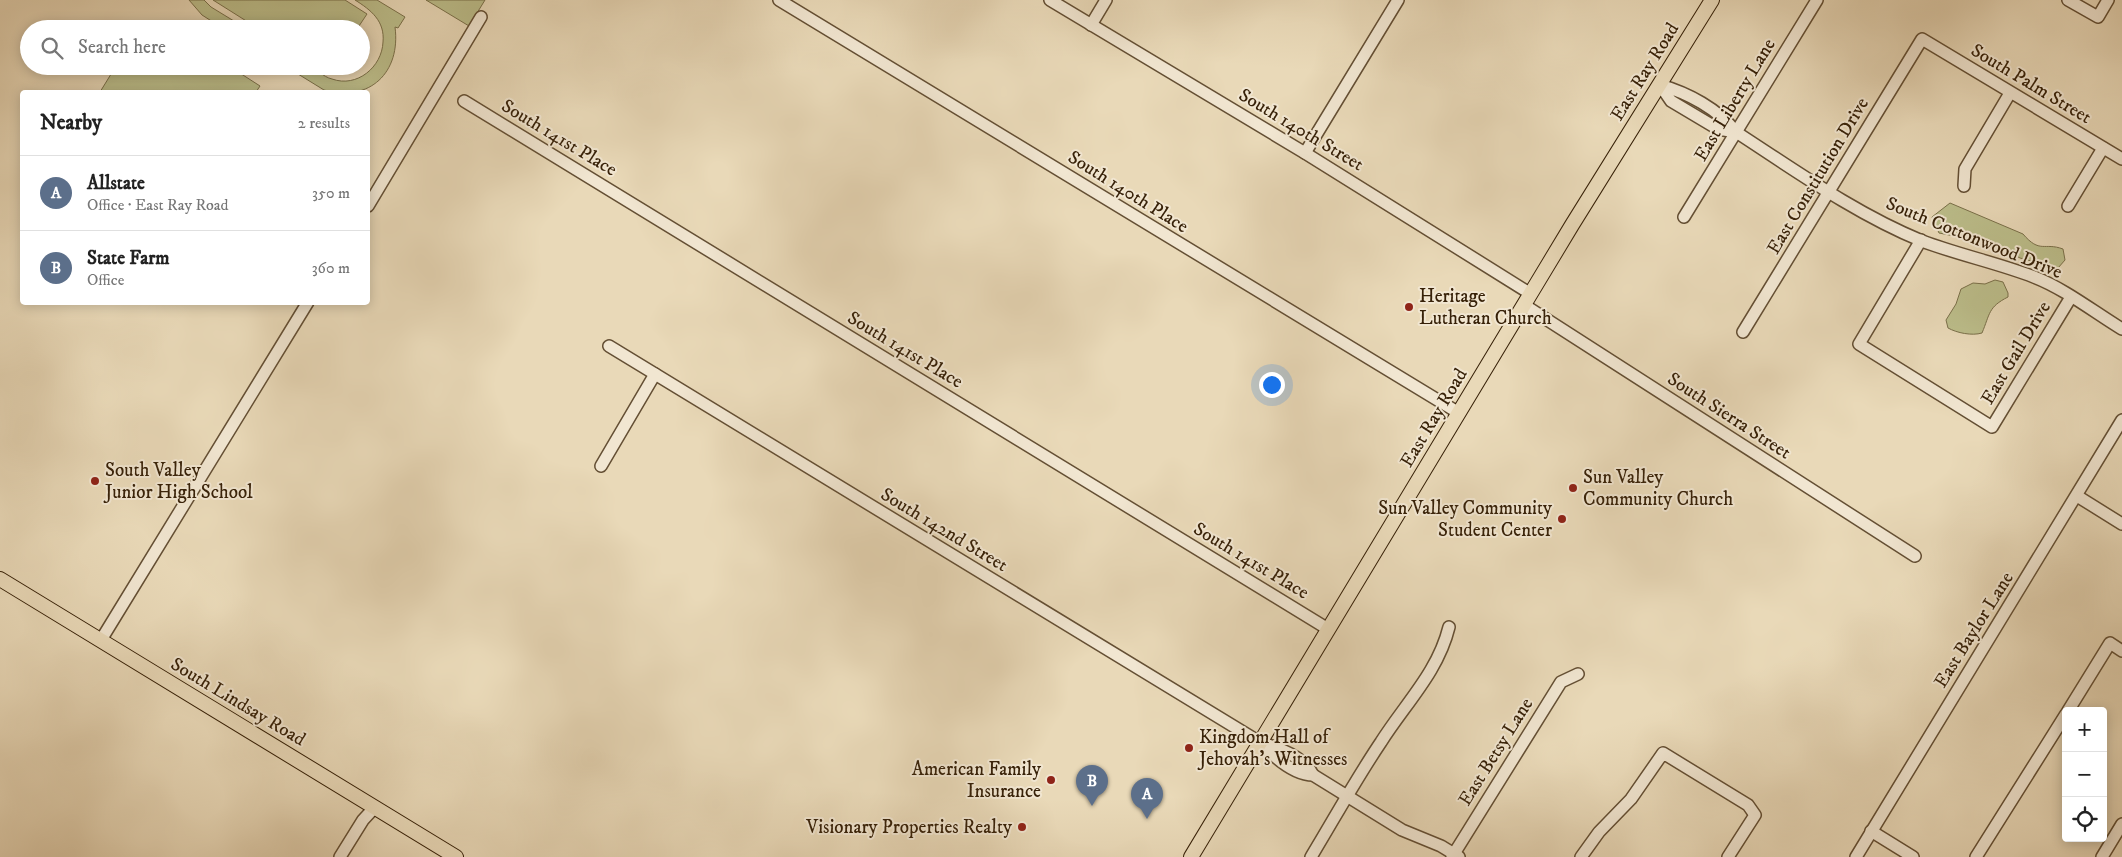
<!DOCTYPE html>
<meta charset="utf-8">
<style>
:root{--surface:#fff;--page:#f6f6f6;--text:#222;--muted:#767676;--line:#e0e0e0;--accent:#8f2418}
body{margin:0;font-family:"IM FELL DW Pica",serif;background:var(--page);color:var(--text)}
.controls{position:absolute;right:15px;bottom:15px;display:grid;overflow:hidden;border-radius:5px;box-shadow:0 2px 12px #0003}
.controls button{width:45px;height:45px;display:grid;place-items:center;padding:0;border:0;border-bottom:1px solid var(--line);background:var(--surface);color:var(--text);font:25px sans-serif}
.you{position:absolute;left:1271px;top:384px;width:18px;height:18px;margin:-12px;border:4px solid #fff;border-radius:50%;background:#1a73e8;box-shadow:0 0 0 8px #1a73e833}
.badge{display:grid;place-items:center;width:32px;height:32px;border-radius:50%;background:var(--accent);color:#fff;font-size:16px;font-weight:700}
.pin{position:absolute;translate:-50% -41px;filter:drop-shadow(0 1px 2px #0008)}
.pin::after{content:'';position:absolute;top:26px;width:18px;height:15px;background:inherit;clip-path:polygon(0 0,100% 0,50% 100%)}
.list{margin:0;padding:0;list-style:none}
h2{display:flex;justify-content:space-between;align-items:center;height:65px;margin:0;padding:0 20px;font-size:21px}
h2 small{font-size:16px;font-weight:400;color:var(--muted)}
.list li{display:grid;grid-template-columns:32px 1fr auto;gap:15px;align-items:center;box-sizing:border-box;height:75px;padding:0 20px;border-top:1px solid var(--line)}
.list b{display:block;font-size:19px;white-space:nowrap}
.list p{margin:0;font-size:16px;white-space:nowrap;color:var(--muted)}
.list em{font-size:16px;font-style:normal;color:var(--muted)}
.icon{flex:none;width:28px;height:28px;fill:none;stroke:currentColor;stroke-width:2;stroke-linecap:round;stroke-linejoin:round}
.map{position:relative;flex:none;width:2122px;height:857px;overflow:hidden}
.search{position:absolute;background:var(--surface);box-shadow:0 2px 12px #0003;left:20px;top:20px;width:350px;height:55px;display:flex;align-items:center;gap:12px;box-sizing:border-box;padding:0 18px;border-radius:28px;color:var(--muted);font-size:19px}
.panel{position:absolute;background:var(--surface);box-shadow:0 2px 12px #0003;left:20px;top:90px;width:350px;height:215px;border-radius:5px}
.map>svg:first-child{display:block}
</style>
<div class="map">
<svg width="2122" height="857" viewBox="0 0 2122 857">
<rect width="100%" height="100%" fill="#e9d9b8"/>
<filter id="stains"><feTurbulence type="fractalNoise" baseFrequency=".004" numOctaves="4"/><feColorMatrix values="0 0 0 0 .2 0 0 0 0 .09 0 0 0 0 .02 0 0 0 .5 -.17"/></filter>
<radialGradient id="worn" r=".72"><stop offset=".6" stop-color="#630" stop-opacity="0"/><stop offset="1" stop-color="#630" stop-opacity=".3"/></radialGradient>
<g fill="#bcbe8b" stroke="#7a704a">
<polygon points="189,0 204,0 211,7 247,29 224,29 202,15"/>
<polygon points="213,0 345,0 367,14 357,29 259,29"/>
<path d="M 355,0 L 377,0 L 405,17 L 398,28 L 395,27 C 401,72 370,103 324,90 L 285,66 C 292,66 301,65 308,66 C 316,68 323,77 332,79 C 357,88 382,67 383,42 C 385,21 371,10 355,0 Z"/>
<polygon points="426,0 485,0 469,26"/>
<polygon points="116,66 229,66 260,86 256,92 100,92"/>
<path d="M 1950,203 L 2023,234 C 2040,254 2044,242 2063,249 L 2065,260 L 2058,268 L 2020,258 L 1995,244 L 1939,233 L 1932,217 Z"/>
<path d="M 1995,280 L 2003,282 L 2008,293 L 2008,297 C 1988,307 1990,314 1982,333 C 1972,336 1957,333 1948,328 L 1946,320 L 1956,304 L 1961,289 L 1973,283 L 1985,284 Z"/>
</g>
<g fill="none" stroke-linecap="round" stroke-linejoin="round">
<g stroke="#644f34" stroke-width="14">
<g id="minor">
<polyline points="779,0 1459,413"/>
<polyline points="1050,0 1305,153 1531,294"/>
<polyline points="2068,0 2098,17 2108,0"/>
<polyline points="1091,25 1106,0"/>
<path d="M 1660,85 C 1688,93 1718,109 1736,132 C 1796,171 1856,214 1922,241 C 1959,255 1998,263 2034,277 C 2065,289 2094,312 2122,329"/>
<polyline points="1660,85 1671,101 1718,129 1736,132"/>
<polyline points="464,101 1328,629"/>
<polyline points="1305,153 1398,0"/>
<polyline points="1964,186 1965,169 2010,93"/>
<polyline points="368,206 481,17"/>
<polyline points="2068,206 2103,148"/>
<polyline points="1684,217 1817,0"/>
<polyline points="1921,240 1859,344 1992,427 2071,297"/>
<polyline points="1524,305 1915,556"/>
<polyline points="1743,332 1922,39 2122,159"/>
<path d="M 609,346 L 1261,743 C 1274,757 1294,775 1313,775 L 1402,830 L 1441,846 L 1459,857"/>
<polyline points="601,466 655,374"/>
<polyline points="2077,496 2122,524"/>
<polyline points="101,640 308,302"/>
<polyline points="2068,711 2110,643 2122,651"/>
<path d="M 1261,743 C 1279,747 1305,758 1313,775"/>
<polyline points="1871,831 1913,857"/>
<polyline points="340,857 363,820 375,807"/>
<path d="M 1311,857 C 1334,819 1356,779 1381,742 C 1405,704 1438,672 1449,627"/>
<polyline points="1452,857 1561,682 1578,674"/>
<polyline points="1581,857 1599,832 1631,799 1663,753 1748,805 1755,815 1728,857"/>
<polyline points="1856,857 2122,420"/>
<polyline points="1976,857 2066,714"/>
<polyline points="2102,857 2122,824"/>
</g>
</g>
<g stroke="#372108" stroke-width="16">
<g id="major">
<polyline points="0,579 456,857"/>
<polyline points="1191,857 1572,225 1712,0"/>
</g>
</g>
<use href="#minor" stroke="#f1e6d1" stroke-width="11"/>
<use href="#major" stroke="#e9d9b8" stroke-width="14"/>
</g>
<g fill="#8f2418" stroke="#f1e6d1" stroke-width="2">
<circle cx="1409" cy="307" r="5"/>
<circle cx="95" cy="481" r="5"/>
<circle cx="1573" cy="488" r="5"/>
<circle cx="1562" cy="519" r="5"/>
<circle cx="1189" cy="748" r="5"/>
<circle cx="1051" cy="780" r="5"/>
<circle cx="1022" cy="827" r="5"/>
</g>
<g text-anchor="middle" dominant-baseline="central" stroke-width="4" stroke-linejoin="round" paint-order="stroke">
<g font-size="19" fill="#372108" stroke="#f1e6d1">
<text transform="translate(1645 72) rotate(-58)">East Ray Road</text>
<text transform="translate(2031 84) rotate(31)">South Palm Street</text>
<text transform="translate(1735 100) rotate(-59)">East Liberty Lane</text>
<text transform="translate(1301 130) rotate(31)">South 140th Street</text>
<text transform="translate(559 138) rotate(31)">South 141st Place</text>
<text transform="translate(1818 176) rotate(-59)">East Constitution Drive</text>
<text transform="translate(1128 192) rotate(32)">South 140th Place</text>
<text transform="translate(1974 238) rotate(22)">South Cottonwood Drive</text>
<text transform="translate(905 350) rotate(31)">South 141st Place</text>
<text transform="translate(2016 353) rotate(-59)">East Gail Drive</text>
<text transform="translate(1729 416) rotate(33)">South Sierra Street</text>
<text transform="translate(1434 418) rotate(-59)">East Ray Road</text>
<text transform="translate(944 530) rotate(31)">South 142nd Street</text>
<text transform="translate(1251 561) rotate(31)">South 141st Place</text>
<text transform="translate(1974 630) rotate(-58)">East Baylor Lane</text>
<text transform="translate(238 702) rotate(31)">South Lindsay Road</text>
<text transform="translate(1496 752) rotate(-58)">East Betsy Lane</text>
</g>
<g font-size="19" fill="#372108" stroke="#f1e6d1" text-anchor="start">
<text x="1419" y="296">Heritage<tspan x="1419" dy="22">Lutheran Church</tspan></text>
<text x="105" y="470">South Valley<tspan x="105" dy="22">Junior High School</tspan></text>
<text x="1583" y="477">Sun Valley<tspan x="1583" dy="22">Community Church</tspan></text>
<text x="1552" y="508" text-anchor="end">Sun Valley Community<tspan x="1552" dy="22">Student Center</tspan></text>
<text x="1199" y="737">Kingdom Hall of<tspan x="1199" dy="22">Jehovah's Witnesses</tspan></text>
<text x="1041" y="769" text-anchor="end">American Family<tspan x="1041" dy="22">Insurance</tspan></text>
<text x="1012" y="827" text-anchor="end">Visionary Properties Realty</text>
</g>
</g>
<rect width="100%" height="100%" filter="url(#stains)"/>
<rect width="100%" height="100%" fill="url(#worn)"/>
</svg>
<div class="controls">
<button>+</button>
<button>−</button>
<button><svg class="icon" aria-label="locate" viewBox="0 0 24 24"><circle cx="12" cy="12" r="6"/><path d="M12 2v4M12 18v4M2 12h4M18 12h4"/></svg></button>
</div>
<div class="you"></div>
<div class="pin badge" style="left:1147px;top:819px;background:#5c6f8a">A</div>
<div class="pin badge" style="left:1092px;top:806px;background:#5c6f8a">B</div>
<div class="search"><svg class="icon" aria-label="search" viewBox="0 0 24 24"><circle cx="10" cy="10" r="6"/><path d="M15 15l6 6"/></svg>Search here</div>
<section class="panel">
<h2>Nearby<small>2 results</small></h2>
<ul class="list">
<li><span class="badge" style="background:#5c6f8a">A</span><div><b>Allstate</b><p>Office · East Ray Road</p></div><em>350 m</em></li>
<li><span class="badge" style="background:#5c6f8a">B</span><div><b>State Farm</b><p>Office</p></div><em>360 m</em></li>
</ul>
</section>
</div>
